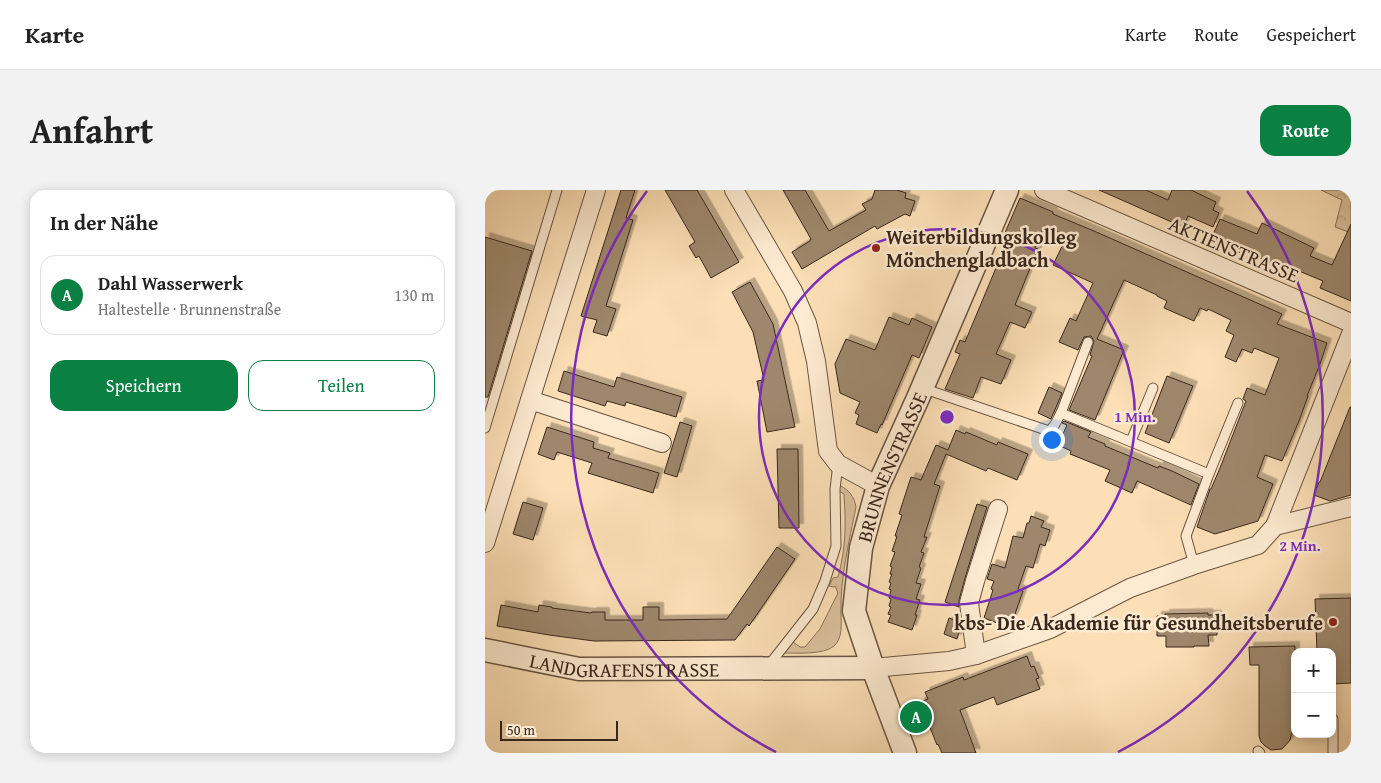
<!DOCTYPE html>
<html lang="de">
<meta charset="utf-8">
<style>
:root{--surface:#fff;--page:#f2f2f2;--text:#222;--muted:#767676;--line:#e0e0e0;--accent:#0b8043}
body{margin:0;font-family:"Gentium Book Plus",serif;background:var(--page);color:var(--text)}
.controls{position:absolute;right:15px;bottom:15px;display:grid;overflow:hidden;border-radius:10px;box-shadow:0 2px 12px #0003}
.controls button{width:45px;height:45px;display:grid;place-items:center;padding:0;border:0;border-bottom:1px solid var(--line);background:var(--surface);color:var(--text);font:25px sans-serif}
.scale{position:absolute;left:15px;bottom:12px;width:118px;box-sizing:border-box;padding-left:5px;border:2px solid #39271c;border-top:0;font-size:14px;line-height:18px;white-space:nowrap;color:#39271c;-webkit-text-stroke:4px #fdead0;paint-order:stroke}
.you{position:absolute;left:566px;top:249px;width:18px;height:18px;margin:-12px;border:4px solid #fff;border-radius:50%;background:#1a73e8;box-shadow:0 0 0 8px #1a73e833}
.badge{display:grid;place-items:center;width:32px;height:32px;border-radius:50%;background:var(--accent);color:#fff;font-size:16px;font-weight:700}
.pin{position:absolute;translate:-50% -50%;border:2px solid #fff;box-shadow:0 1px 5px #0006}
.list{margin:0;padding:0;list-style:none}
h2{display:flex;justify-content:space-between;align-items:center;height:65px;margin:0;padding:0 20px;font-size:21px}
h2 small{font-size:16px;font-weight:400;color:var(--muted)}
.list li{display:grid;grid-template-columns:32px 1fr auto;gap:15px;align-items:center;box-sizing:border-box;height:80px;margin:0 10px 10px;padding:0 10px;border:1px solid var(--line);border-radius:15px}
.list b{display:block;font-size:19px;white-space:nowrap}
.list p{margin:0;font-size:16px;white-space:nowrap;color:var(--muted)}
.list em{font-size:16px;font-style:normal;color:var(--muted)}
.actions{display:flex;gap:10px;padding:15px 20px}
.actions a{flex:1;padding:11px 0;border:1px solid var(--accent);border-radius:15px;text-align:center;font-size:18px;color:var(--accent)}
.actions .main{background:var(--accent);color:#fff}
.map{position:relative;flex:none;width:866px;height:563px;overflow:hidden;border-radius:15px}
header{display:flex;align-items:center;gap:30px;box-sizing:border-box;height:70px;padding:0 25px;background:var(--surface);border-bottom:1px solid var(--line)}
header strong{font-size:24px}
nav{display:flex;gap:28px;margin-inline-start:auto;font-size:18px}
.intro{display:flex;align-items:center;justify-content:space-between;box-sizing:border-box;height:120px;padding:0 30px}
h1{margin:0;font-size:35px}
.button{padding:12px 22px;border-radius:15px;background:var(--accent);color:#fff;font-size:18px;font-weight:700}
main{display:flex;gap:30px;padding:0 30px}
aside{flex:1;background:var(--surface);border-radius:15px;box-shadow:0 2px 12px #0003}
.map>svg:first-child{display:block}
</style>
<header>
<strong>Karte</strong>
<nav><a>Karte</a><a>Route</a><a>Gespeichert</a></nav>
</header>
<div class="intro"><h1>Anfahrt</h1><a class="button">Route</a></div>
<main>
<aside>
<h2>In der Nähe<small></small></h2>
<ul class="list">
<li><span class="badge">A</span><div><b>Dahl Wasserwerk</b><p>Haltestelle · Brunnenstraße</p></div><em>130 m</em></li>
</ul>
<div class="actions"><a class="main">Speichern</a><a>Teilen</a></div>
</aside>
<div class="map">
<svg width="866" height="563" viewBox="0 0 866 563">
<defs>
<pattern id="forest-crowns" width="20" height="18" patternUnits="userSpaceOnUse" patternTransform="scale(1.25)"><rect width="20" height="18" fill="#dbc09c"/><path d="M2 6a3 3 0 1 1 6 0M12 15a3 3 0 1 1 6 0" fill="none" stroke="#bda586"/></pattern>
<filter id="shadow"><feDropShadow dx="4.5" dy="-4.5" stdDeviation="0" flood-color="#0004"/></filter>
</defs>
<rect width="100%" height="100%" fill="#fcdfb6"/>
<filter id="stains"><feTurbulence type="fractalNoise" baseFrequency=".004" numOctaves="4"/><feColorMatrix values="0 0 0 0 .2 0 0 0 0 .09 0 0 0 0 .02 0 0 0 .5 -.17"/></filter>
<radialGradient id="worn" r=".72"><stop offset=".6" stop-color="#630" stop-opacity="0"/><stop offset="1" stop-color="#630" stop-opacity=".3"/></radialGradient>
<path fill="#dbc09c" stroke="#8a745c" d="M 354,295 C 364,300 369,306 371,317 C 364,352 355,388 356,423 C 356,434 358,448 349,456 C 339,465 311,463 297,463 L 297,462 L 308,452 L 315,457 L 320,457 L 335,439 L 353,403 L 350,396 L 348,397 L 344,396 L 348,388 L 353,387 C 361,358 361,334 359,304 L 354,301 Z"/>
<polygon fill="url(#forest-crowns)" stroke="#8a745c" points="836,0 866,0 866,43 850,37 857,10"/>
<g fill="#9e876c" stroke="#39271c" filter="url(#shadow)">
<polygon points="136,0 150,0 141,28 148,30 121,116 131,119 122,146 108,142 112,130 96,126"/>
<polygon points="180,0 212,0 254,72 226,88 214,66 211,68 204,56 210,52"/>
<polygon points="298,0 320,0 344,41 381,20 377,14 387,9 390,0 412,0 421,3 420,8 430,11 425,26 420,24 392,39 390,36 317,79 307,62 325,51 326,49"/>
<polygon points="614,0 661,0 683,10 687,0 706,0 731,12 728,20 734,23 728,37 703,26 698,37"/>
<polygon points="535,8 568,22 568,24 609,41 797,124 792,134 842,153 835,174 822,206 823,206 814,231 797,271 780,265 772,287 788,294 773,331 730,344 712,337 725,299 726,299 735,278 761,211 758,209 762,198 780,205 794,168 769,158 767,163 757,159 751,172 740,167 749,145 741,141 746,130 723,119 722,121 715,118 709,131 679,118 682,111 672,106 672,105 639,90 612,149 639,160 610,230 584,220 607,166 605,165 609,151 606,146 599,147 593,160 574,152 585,128 591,131 608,93 568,75 582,46 559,36 550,58 553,59 530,115 547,122 540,138 525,132 511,164 526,170 516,194 496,187 488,208 460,199 475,164 470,162 475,150 480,152 521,54 516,52"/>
<polygon points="735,29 772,44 777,33 829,58 825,66 847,75 866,34 866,111 835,98 838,91 814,81 811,87 785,76 786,73 761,62 760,65 726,49"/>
<polygon points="0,47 47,61 3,207 0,207"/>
<polygon points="265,92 288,134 310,237 282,242 272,191 279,190 268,142 247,102"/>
<polygon points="404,127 424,135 427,128 447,137 434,168 427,165 397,235 396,234 392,243 371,234 374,225 370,223 375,212 355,203 350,174 361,149 390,160"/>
<polygon points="79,181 129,197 132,187 197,207 191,227 141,212 140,216 122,211 120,216 73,201"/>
<polygon points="682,186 708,196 684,253 660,243"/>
<polygon points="564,197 577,203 566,229 553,223"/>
<polygon points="865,217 866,217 866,305 845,311 829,305 834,292 835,292"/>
<polygon points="579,231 606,242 603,247 620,254 620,256 673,278 674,276 687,281 714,294 706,315 652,291 647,303 620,291 625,280 585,264 586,261 573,255 582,235 577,233"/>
<polygon points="195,232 207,236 192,287 179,283"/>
<polygon points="62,237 109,252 108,258 125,263 123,268 174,283 168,303 103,283 107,273 72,262 69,270 53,264"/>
<polygon points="471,240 480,244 481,242 512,255 513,252 543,264 532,290 503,278 501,281 461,264 449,294 455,296 439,347 442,347 436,362 439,363 434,377 436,378 431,393 436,394 431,409 435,410 430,425 432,425 427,440 403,432 406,425 403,424 406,417 404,416 406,409 404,408 406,400 404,399 406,393 404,392 407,384 405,384 407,377 405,376 410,362 407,361 412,346 410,346 417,325 414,324 426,287 436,290 451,255 463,260"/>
<polygon points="292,259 313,259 314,338 294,338"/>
<polygon points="38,312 58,318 48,350 28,344"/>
<polygon points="492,314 502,317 480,388 474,410 474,417 460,412"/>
<polygon points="546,326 559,331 556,337 565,340 560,356 555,354 548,378 541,376 533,399 538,401 530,424 527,430 514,426 512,433 499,428 508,400 506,399 509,391 502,389 507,374 520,378 528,346 538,348 542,333 544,333"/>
<polygon points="292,357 310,369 264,436 262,434 250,450 109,451 64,445 12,436 16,415 53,422 54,415 67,417 67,418 106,423 107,422 120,422 120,430 158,430 158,417 174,417 174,430 242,429"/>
<polygon points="866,408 866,493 847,494 847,462 832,462 830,409"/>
<polygon points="723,423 723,425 732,425 732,445 723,445 724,456 709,456 709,457 681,457 681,446 672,446 672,426 680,426 680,424"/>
<polygon points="464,428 476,432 476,436 472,449 459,444"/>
<polygon points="810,456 810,541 807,541 805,550 797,559 786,560 780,556 776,552 774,546 774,475 765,475 764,457"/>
<polygon points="542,466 546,477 549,476 554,488 551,489 555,499 512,515 509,507 475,520 491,563 457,563 453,554 452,555 435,512 443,509 440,502 478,487 479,490"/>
</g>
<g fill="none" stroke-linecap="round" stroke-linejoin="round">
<g stroke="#6a5542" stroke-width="11">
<g id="service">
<polyline points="437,198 564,241 569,236 576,223 603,152"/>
<polyline points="576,223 724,284 701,346 709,375"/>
<polyline points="0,238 72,0"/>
<polyline points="646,251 668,198"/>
<polyline points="724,284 753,213"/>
<polyline points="284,475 328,419 340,391 351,356 350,299 353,274"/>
<polyline points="773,561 775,563"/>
<polyline points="848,563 848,529"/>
</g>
</g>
<g stroke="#6a5542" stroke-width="20">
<g id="minor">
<polyline points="249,0 308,101 322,133 331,171 343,261 353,274 393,296"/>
<polyline points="559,0 866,133"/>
<polyline points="45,210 177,253"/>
<polyline points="790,336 866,144"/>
<polyline points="0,353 111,0"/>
<polyline points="491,465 484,413 490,391 513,319"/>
<polyline points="388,478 464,471 491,465 565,439 645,398 709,375 773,355 790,336 866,317"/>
</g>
</g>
<g stroke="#6a5542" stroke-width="25">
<g id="tertiary">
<path id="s1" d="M 0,460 L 94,479 L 388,478"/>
<path id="s2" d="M 420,563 L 388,478 L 369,421 L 376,358 L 393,296 L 433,208 L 522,0"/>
</g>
</g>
<use href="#service" stroke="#fdead0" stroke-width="9"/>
<use href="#minor" stroke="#fdead0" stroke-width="18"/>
<use href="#tertiary" stroke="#fdead0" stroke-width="22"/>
</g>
<g fill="none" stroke="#7b2cbf" stroke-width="2.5">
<circle cx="462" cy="227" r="188"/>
<path d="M291 562A376 376 0 0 1 162 1M762 1A376 376 0 0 1 633 562"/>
</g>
<g fill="#8f2418" stroke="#fdead0" stroke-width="2">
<circle cx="391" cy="58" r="5"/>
<circle cx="848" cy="432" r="5"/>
</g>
<g text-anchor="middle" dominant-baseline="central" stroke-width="5" stroke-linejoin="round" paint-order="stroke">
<g font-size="20" font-weight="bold" fill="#39271c" stroke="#fdead0" text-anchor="start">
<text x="401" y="46">Weiterbildungskolleg<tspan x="401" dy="23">Mönchengladbach</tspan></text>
<text x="838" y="432" text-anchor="end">kbs- Die Akademie für Gesundheitsberufe</text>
</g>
<g font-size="20" fill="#39271c" stroke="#fdead0">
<text transform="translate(749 59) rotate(23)">AKTIENSTRASSE</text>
<text stroke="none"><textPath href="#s2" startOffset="301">BRUNNENSTRASSE</textPath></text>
<text stroke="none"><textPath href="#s1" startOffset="141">LANDGRAFENSTRASSE</textPath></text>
</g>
</g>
<circle cx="462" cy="227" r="8" fill="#7b2cbf" stroke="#fdead0" stroke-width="2.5"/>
<g font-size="15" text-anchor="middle" font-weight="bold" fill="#7b2cbf" stroke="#fdead0" stroke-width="5" stroke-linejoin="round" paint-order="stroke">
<text x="650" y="232">1 Min.</text>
<text x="815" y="361">2 Min.</text>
</g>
<rect width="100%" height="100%" filter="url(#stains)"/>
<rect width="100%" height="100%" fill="url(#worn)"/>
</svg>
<div class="controls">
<button>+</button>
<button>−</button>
</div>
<div class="scale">50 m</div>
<div class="you"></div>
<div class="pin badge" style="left:431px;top:527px">A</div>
</div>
</main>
